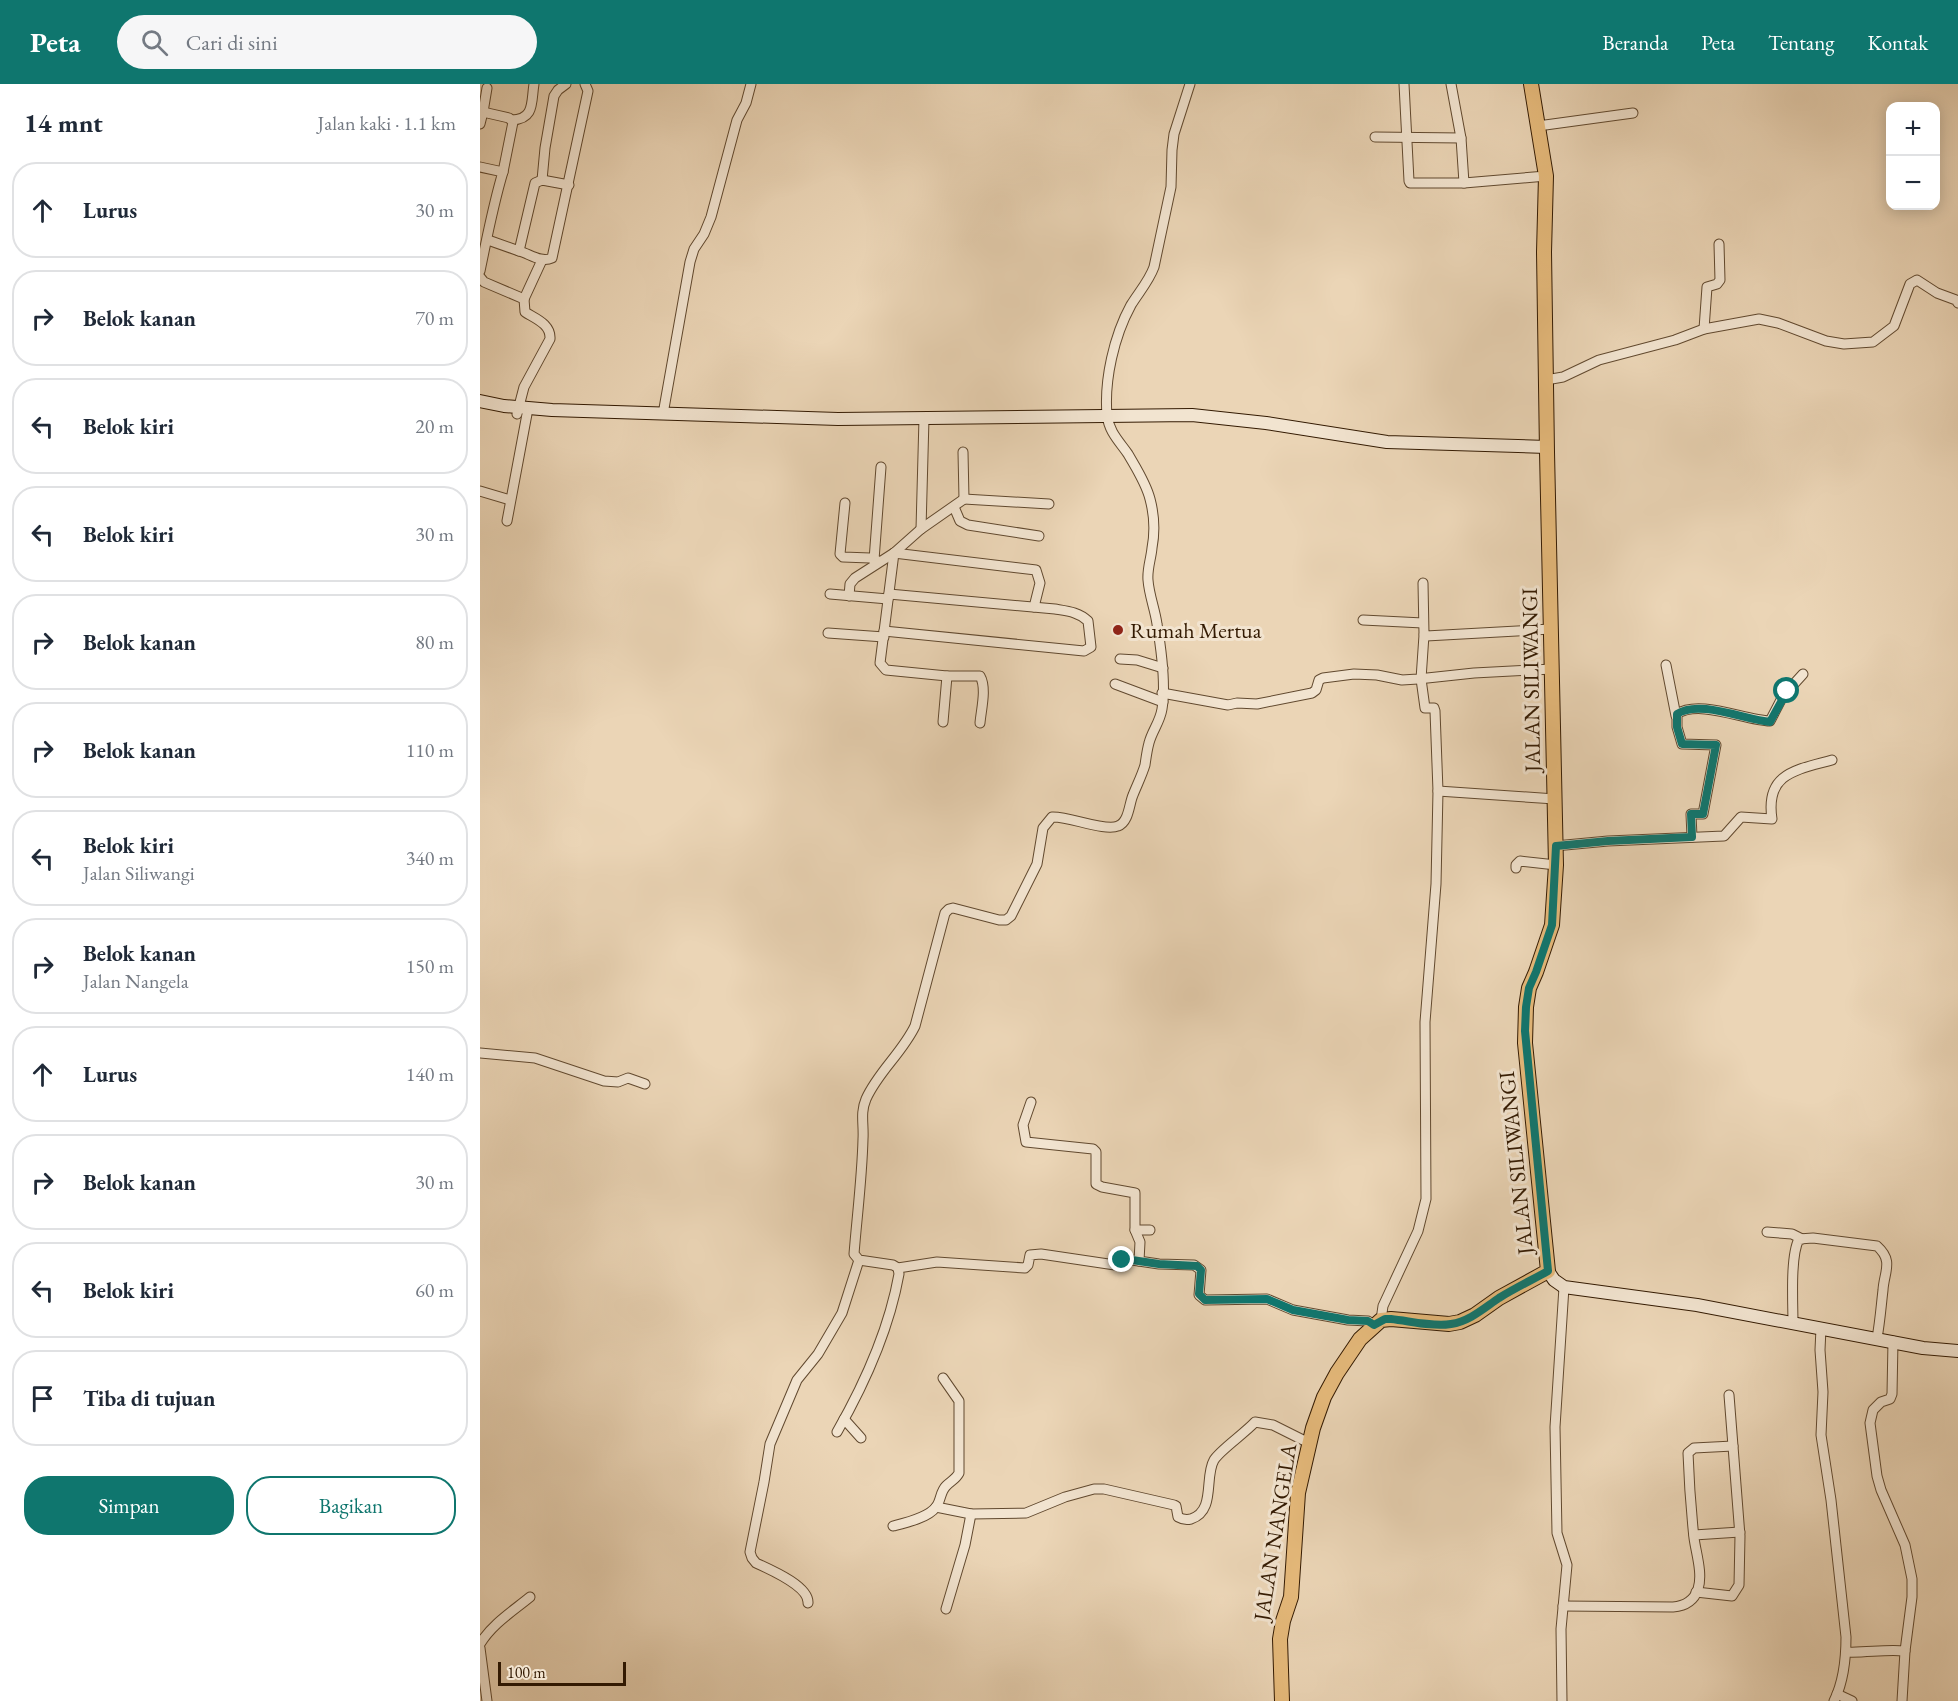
<!DOCTYPE html>
<html lang="id">
<meta charset="utf-8">
<style>
:root{--surface:#fff;--page:#f6f6f7;--text:#1f2937;--muted:#747a83;--line:#e0e1e3;--accent:#0f766e}
body{margin:0;font-family:"EB Garamond",serif;background:var(--page);color:var(--text)}
.controls{position:absolute;right:18px;top:18px;display:grid;overflow:hidden;border-radius:12px;box-shadow:0 3px 15px #0003}
.controls button{width:54px;height:54px;display:grid;place-items:center;padding:0;border:0;border-bottom:2px solid var(--line);background:var(--surface);color:var(--text);font:30px sans-serif}
.scale{position:absolute;left:18px;bottom:15px;width:128px;box-sizing:border-box;padding-left:6px;border:3px solid #331a02;border-top:0;font-size:16px;line-height:21px;white-space:nowrap;color:#331a02;-webkit-text-stroke:4px #f2e4d0;paint-order:stroke}
.stop{position:absolute;width:18px;height:18px;margin:-14px;border:4px solid #0f766e;border-radius:50%;background:#fff}
.stop.end{background:#0f766e;border-color:#fff;box-shadow:0 2px 6px #0008}
.list{margin:0;padding:0;list-style:none}
h2{display:flex;justify-content:space-between;align-items:center;height:78px;margin:0;padding:0 24px;font-size:26px}
h2 small{font-size:20px;font-weight:400;color:var(--muted)}
.list li{display:grid;grid-template-columns:39px 1fr auto;gap:18px;align-items:center;box-sizing:border-box;height:96px;margin:0 12px 12px;padding:0 12px;border:2px solid var(--line);border-radius:24px}
.list b{display:block;font-size:22px;white-space:nowrap}
.list p{margin:0;font-size:20px;white-space:nowrap;color:var(--muted)}
.list em{font-size:20px;font-style:normal;color:var(--muted)}
.actions{display:flex;gap:12px;padding:18px 24px}
.actions a{flex:1;padding:14px 0;border:2px solid var(--accent);border-radius:24px;text-align:center;font-size:21px;color:var(--accent)}
.actions .main{background:var(--accent);color:#fff}
.icon{flex:none;width:33px;height:33px;fill:none;stroke:currentColor;stroke-width:2;stroke-linecap:round;stroke-linejoin:round}
.map{position:relative;flex:none;width:1478px;height:1617px;overflow:hidden}
header{display:flex;align-items:center;gap:36px;box-sizing:border-box;height:84px;padding:0 30px;background:var(--accent);color:#fff}
header strong{font-size:28px}
nav{display:flex;gap:33px;margin-inline-start:auto;font-size:21px}
.search{width:420px;height:54px;background:var(--page);display:flex;align-items:center;gap:15px;box-sizing:border-box;padding:0 21px;border-radius:33px;color:var(--muted);font-size:22px}
main{display:flex}
aside{flex:1;background:var(--surface)}
.map>svg:first-child{display:block}
</style>
<header>
<strong>Peta</strong>
<div class="search"><svg class="icon" aria-label="search" viewBox="0 0 24 24"><circle cx="10" cy="10" r="6"/><path d="M15 15l6 6"/></svg>Cari di sini</div>
<nav><a>Beranda</a><a>Peta</a><a>Tentang</a><a>Kontak</a></nav>
</header>
<main>
<aside>
<h2>14 mnt<small>Jalan kaki · 1.1 km</small></h2>
<ul class="list">
<li><svg class="icon" aria-label="ahead" viewBox="0 0 24 24"><path d="M12 20V5M6 11l6-6 6 6"/></svg><div><b>Lurus</b></div><em>30 m</em></li>
<li><svg class="icon" aria-label="right" viewBox="0 0 24 24"><path d="M7 20v-9h11M14 6l5 5-5 5"/></svg><div><b>Belok kanan</b></div><em>70 m</em></li>
<li><svg class="icon" aria-label="left" viewBox="0 0 24 24"><path d="M17 20v-9H6M10 6l-5 5 5 5"/></svg><div><b>Belok kiri</b></div><em>20 m</em></li>
<li><svg class="icon" aria-label="left" viewBox="0 0 24 24"><path d="M17 20v-9H6M10 6l-5 5 5 5"/></svg><div><b>Belok kiri</b></div><em>30 m</em></li>
<li><svg class="icon" aria-label="right" viewBox="0 0 24 24"><path d="M7 20v-9h11M14 6l5 5-5 5"/></svg><div><b>Belok kanan</b></div><em>80 m</em></li>
<li><svg class="icon" aria-label="right" viewBox="0 0 24 24"><path d="M7 20v-9h11M14 6l5 5-5 5"/></svg><div><b>Belok kanan</b></div><em>110 m</em></li>
<li><svg class="icon" aria-label="left" viewBox="0 0 24 24"><path d="M17 20v-9H6M10 6l-5 5 5 5"/></svg><div><b>Belok kiri</b><p>Jalan Siliwangi</p></div><em>340 m</em></li>
<li><svg class="icon" aria-label="right" viewBox="0 0 24 24"><path d="M7 20v-9h11M14 6l5 5-5 5"/></svg><div><b>Belok kanan</b><p>Jalan Nangela</p></div><em>150 m</em></li>
<li><svg class="icon" aria-label="ahead" viewBox="0 0 24 24"><path d="M12 20V5M6 11l6-6 6 6"/></svg><div><b>Lurus</b></div><em>140 m</em></li>
<li><svg class="icon" aria-label="right" viewBox="0 0 24 24"><path d="M7 20v-9h11M14 6l5 5-5 5"/></svg><div><b>Belok kanan</b></div><em>30 m</em></li>
<li><svg class="icon" aria-label="left" viewBox="0 0 24 24"><path d="M17 20v-9H6M10 6l-5 5 5 5"/></svg><div><b>Belok kiri</b></div><em>60 m</em></li>
<li><svg class="icon" aria-label="arrive" viewBox="0 0 24 24"><path d="M6 21V4h12l-3 4 3 4H6"/></svg><div><b>Tiba di tujuan</b></div></li>
</ul>
<div class="actions"><a class="main">Simpan</a><a>Bagikan</a></div>
</aside>
<div class="map">
<svg width="1478" height="1617" viewBox="0 0 1478 1617">
<rect width="100%" height="100%" fill="#ebd5b6"/>
<filter id="stains"><feTurbulence type="fractalNoise" baseFrequency=".00333" numOctaves="4"/><feColorMatrix values="0 0 0 0 .2 0 0 0 0 .09 0 0 0 0 .02 0 0 0 .5 -.17"/></filter>
<radialGradient id="worn" r=".72"><stop offset=".6" stop-color="#630" stop-opacity="0"/><stop offset="1" stop-color="#630" stop-opacity=".3"/></radialGradient>
<g fill="none" stroke-linecap="round" stroke-linejoin="round">
<g stroke="#61492f" stroke-width="11">
<g id="street">
<polyline points="924,0 929,97 930,99 984,99"/>
<polyline points="971,0 981,54 984,99 1066,92"/>
<polyline points="3,28 7,4"/>
<path d="M 32,36 C 55,35 51,18 54,0"/>
<polyline points="0,40 3,28 29,34 33,38 23,88"/>
<polyline points="1058,42 1153,29"/>
<polyline points="895,53 981,54"/>
<path d="M 0,83 L 23,88 C 13,121 7,154 0,187"/>
<polyline points="62,96 65,64 74,12 78,6 86,0"/>
<polyline points="8,156 39,167 55,99 62,96 89,101"/>
<path d="M 39,167 C 50,170 61,179 72,174 L 108,7 L 105,0"/>
<path d="M 0,193 L 4,198 L 44,215 L 45,228 C 56,235 71,240 70,255 L 44,303 L 37,330"/>
<polyline points="44,215 62,176"/>
<polyline points="1224,245 1227,203 1237,200 1240,196 1239,160"/>
<polyline points="1066,296 1083,293 1119,276 1195,256 1224,245 1279,235 1298,239 1346,257 1364,260 1393,258 1414,242 1430,200 1437,196 1457,209 1476,216 1478,219"/>
<polyline points="183,330 210,178 214,165 224,150 231,133 257,36 266,19 271,0"/>
<polyline points="483,368 484,415"/>
<polyline points="0,407 30,416"/>
<polyline points="484,415 569,420"/>
<polyline points="365,419 360,470 363,473 390,474 398,477"/>
<polyline points="474,423 480,437 488,441 559,452"/>
<polyline points="27,437 47,330"/>
<polyline points="441,445 444,334"/>
<path d="M 414,469 L 400,579 L 406,586 L 467,592 L 500,592 C 507,604 501,626 500,639"/>
<polyline points="414,469 556,486 560,499 554,523"/>
<polyline points="394,476 401,383"/>
<polyline points="943,499 944,550 946,552 1071,545"/>
<polyline points="350,510 408,515"/>
<polyline points="369,512 370,500 375,494 414,469 441,445 484,415"/>
<polyline points="883,536 943,539"/>
<path d="M 404,547 L 604,567 L 611,563 L 608,537 C 599,528 587,527 575,525 L 409,510"/>
<polyline points="348,549 404,553"/>
<polyline points="640,575 657,576 683,584"/>
<polyline points="1186,581 1196,632"/>
<polyline points="635,600 683,618"/>
<polyline points="682,609 748,621 757,619 777,620 832,609 836,606 839,596 843,594 874,590 897,591 922,596 938,595 994,589 1072,585"/>
<polyline points="463,638 467,592"/>
<polyline points="958,707 1075,715"/>
<path d="M 1212,753 L 1211,730 L 1223,730 L 1236,661 L 1202,660 L 1197,643 L 1197,630 C 1219,615 1264,636 1290,637 L 1303,612 L 1323,590"/>
<path d="M 1075,762 L 1128,757 L 1244,752 L 1261,733 L 1292,735 C 1285,689 1316,686 1352,676"/>
<polyline points="1036,784 1036,781 1040,777 1076,781"/>
<polyline points="0,969 55,974 124,997 138,998 148,994 165,1000"/>
<polyline points="551,1018 543,1041 546,1058 613,1065 616,1068 616,1100 622,1103 655,1109 655,1146 660,1158 659,1177"/>
<polyline points="655,1146 670,1146"/>
<polyline points="1287,1148 1312,1150 1322,1155"/>
<polyline points="418,1184 457,1178 545,1184 548,1181 550,1171 561,1170 635,1181 645,1175 679,1180 714,1181 721,1186 719,1211 725,1216 787,1215 813,1226 868,1236 888,1237 894,1241"/>
<polyline points="901,1236 903,1222 938,1147 946,1115 945,938 956,800 958,707 955,627 954,624 945,624 941,595 944,551"/>
<path d="M 1313,1240 C 1313,1219 1310,1172 1319,1155 L 1333,1154 L 1397,1162 C 1414,1177 1404,1188 1403,1206 C 1401,1223 1400,1238 1397,1254"/>
<path d="M 1341,1244 L 1340,1266 L 1343,1308 L 1341,1351 L 1351,1416 L 1366,1553 C 1366,1573 1363,1599 1354,1617"/>
<polyline points="364,1335 381,1354"/>
<path d="M 357,1348 C 385,1299 409,1246 419,1190 L 418,1184 L 413,1181 L 379,1176 L 374,1170 C 377,1132 382,1094 383,1055 C 384,1041 380,1029 386,1015 C 398,988 422,969 435,942 L 465,829 L 469,825 L 473,824 L 519,836 L 526,836 L 531,832 L 557,780 L 563,744 L 572,733 C 589,732 625,748 638,742 C 649,738 649,720 653,711 C 657,701 662,691 665,681 C 666,674 667,666 669,659 C 672,647 680,638 682,625 C 686,601 681,564 677,540 C 675,525 669,511 668,496 C 667,485 671,475 672,464 C 675,448 674,430 670,415 C 666,399 656,384 648,370 C 639,357 629,348 627,331 C 624,296 634,252 651,221 C 659,208 669,197 674,183 L 691,103 L 692,66 L 694,50 L 710,0"/>
<path d="M 456,1423 L 491,1430 L 546,1429 L 585,1413 L 614,1405 L 624,1405 L 694,1421 L 696,1422 L 698,1433 C 703,1436 706,1436 711,1435 C 736,1427 724,1393 734,1376 C 739,1367 765,1349 775,1338 L 793,1341 L 829,1359"/>
<path d="M 413,1442 C 425,1439 448,1434 456,1423 C 461,1417 460,1408 466,1402 C 471,1397 476,1395 479,1389 L 479,1317 L 463,1294"/>
<polyline points="1214,1451 1260,1448"/>
<polyline points="1216,1508 1252,1512 1259,1501 1260,1452 1249,1311"/>
<path d="M 328,1519 C 329,1502 291,1486 276,1479 L 272,1474 L 270,1468 L 284,1398 L 290,1360 L 317,1296 L 338,1270 L 362,1229 L 379,1176"/>
<path d="M 1083,1522 L 1193,1523 C 1205,1522 1214,1517 1218,1505 C 1223,1490 1216,1469 1214,1454 C 1211,1426 1209,1397 1208,1369 L 1214,1364 L 1253,1362"/>
<polyline points="466,1525 485,1461 491,1430"/>
<path d="M 0,1560 C 12,1540 33,1527 50,1513"/>
<polyline points="0,1564 7,1617"/>
<path d="M 1366,1568 C 1386,1569 1405,1565 1425,1567 L 1432,1513 L 1432,1495 L 1425,1461 L 1401,1406 L 1397,1392 L 1390,1339 L 1393,1326 L 1401,1318 L 1410,1315 L 1412,1310 L 1413,1257"/>
<polyline points="1357,1610 1372,1617"/>
<polyline points="1082,1617 1081,1545 1087,1481 1077,1449 1075,1343 1084,1203"/>
<polyline points="1422,1617 1425,1567"/>
</g>
</g>
<g stroke="#331a02" stroke-width="14">
<g id="secondary">
<polyline points="0,317 24,322 72,326 358,335 712,331 786,339 907,358 1067,363"/>
<polyline points="1068,1187 1074,1196 1084,1203 1217,1221 1443,1264 1478,1267"/>
</g>
</g>
<g stroke="#331a02" stroke-width="16">
<polyline id="primary" points="802,1617 800,1555 803,1537 811,1513 818,1409 833,1344 844,1313 857,1289 880,1255 901,1236 911,1235 969,1240 980,1238 995,1231 1019,1214 1068,1187 1045,959 1046,923 1049,904 1056,888 1072,841 1076,781 1067,368 1064,168 1066,92 1051,0"/>
</g>
<use href="#street" stroke="#f2e4d0" stroke-width="9"/>
<use href="#secondary" stroke="#f2e4d0" stroke-width="12"/>
<use href="#primary" stroke="#e6ba7b" stroke-width="14"/>
</g>
<g fill="none" stroke-linecap="round" stroke-linejoin="round">
<path stroke="#0f766e" stroke-width="8" d="M 642,1176 L 645,1175 L 679,1180 L 717,1182 L 721,1186 L 719,1210 L 725,1216 L 787,1215 L 813,1226 L 868,1236 L 888,1237 L 894,1241 L 905,1235 L 911,1235 C 930,1237 952,1243 971,1240 C 990,1237 1004,1224 1019,1214 C 1035,1204 1052,1196 1068,1187 L 1045,947 L 1046,923 L 1049,904 L 1056,888 L 1072,841 L 1076,762 L 1128,757 L 1212,753 L 1211,730 L 1223,730 L 1236,661 L 1202,660 L 1197,643 L 1197,630 C 1219,615 1265,636 1290,638 L 1307,607"/>
</g>
<circle fill="#8f2418" stroke="#f2e4d0" stroke-width="2" cx="638" cy="546" r="6"/>
<g text-anchor="middle" dominant-baseline="central" stroke-width="6" stroke-linejoin="round" paint-order="stroke">
<g font-size="22" fill="#331a02" stroke="#f2e4d0" text-anchor="start">
<text x="650" y="546">Rumah Mertua</text>
</g>
<g font-size="22" fill="#331a02" stroke="#f2e4d0">
<text transform="translate(1051 596) rotate(-91)">JALAN SILIWANGI</text>
<text transform="translate(1036 1079) rotate(-96)">JALAN SILIWANGI</text>
<text transform="translate(795 1448) rotate(-81)">JALAN NANGELA</text>
</g>
</g>
<rect width="100%" height="100%" filter="url(#stains)"/>
<rect width="100%" height="100%" fill="url(#worn)"/>
</svg>
<div class="controls">
<button>+</button>
<button>−</button>
</div>
<div class="scale">100 m</div>
<div class="stop" style="left:1307px;top:607px"></div>
<div class="stop end" style="left:642px;top:1176px"></div>
</div>
</main>
